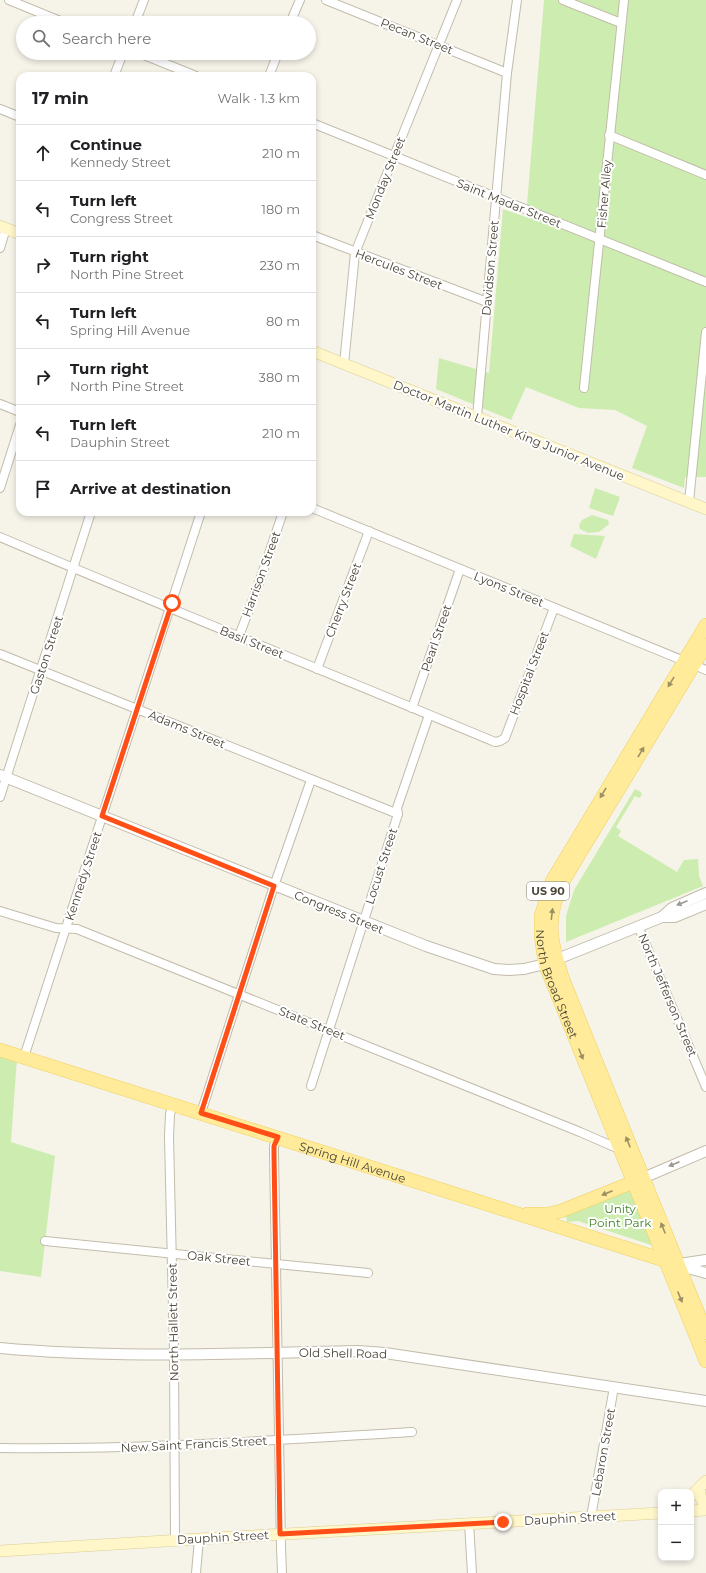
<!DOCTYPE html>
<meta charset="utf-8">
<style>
:root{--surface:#fff;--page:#f6f6f6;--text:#202124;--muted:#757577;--line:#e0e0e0}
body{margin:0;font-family:Montserrat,sans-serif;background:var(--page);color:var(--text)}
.controls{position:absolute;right:12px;bottom:12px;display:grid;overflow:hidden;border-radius:8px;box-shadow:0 2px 6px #0003}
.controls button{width:36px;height:36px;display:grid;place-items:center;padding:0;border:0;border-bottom:1px solid var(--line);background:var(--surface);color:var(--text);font:20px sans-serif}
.stop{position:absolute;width:12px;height:12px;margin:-9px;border:3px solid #ff4f17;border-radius:50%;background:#fff}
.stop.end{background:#ff4f17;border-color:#fff;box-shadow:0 1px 4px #0008}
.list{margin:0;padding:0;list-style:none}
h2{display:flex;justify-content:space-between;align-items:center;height:52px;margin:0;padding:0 16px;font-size:17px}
h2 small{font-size:13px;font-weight:400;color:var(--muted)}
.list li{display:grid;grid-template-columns:26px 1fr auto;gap:12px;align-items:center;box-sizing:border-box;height:56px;padding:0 16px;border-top:1px solid var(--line)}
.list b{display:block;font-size:15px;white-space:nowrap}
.list p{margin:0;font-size:13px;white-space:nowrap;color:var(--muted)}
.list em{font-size:13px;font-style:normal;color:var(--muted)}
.icon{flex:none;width:22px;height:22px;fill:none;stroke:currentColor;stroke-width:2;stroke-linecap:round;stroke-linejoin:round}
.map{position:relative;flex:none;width:706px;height:1573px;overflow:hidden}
.search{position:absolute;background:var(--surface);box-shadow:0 2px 6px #0003;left:16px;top:16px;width:300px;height:44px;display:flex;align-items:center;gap:10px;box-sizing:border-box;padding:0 14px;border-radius:22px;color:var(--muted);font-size:15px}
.panel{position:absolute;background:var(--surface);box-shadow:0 2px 6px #0003;left:16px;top:72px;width:300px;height:444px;border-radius:12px}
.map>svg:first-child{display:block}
</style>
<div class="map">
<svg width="706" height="1573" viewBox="0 0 706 1573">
<rect width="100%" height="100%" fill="#f6f3e9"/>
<g fill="#ccedaf">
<polygon points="544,0 706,0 706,477 685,477 684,488 632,468 647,426 615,410 579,408 526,387 511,420 436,389 439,358 489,373 503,209 526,217"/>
<polygon points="595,488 620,497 613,516 589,508"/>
<polygon points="592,515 608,520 609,524 599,532 588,533 580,529 579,525 582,520"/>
<polygon points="574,534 605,536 596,559 570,546"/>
<polygon points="635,789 641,792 642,795 639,798 635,796 616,827 621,831 618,836 677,872 684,860 698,859 699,876 703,886 566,942 566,916 574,890"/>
<polygon points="0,1053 17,1058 11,1142 55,1156 41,1277 0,1271"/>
<polygon points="629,1189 653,1243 651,1245 578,1221 567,1222 566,1216"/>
</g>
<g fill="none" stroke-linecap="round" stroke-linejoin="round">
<g stroke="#c3bcab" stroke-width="10">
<g id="minor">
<polyline points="9,0 65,23"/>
<polyline points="326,0 507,73"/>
<polyline points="563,0 621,23"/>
<polyline points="135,23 144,0"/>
<polyline points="290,23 300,0"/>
<polyline points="139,53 196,76"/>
<polyline points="114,76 123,53"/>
<polyline points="269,76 278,53"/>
<polyline points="0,109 20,117"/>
<polyline points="312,123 706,282"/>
<polyline points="609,135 706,175"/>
<polyline points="312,235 487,302"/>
<polyline points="0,248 6,228"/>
<polyline points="344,364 355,253 457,0"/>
<polyline points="584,388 624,0"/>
<polyline points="0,404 20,412"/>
<polyline points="477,417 507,73 517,0"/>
<polyline points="0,488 20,425"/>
<polyline points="689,502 706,332"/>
<polyline points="312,508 706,670"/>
<path d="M 0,537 C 164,607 330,673 495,742 L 500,741 L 505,738 L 554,608"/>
<polyline points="239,636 258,586 283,512"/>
<polyline points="0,654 398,814"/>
<polyline points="317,669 369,531"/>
<polyline points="412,708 460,569"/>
<polyline points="0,797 91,512"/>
<polyline points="0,911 56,928 77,929 580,1132 619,1149"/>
<polyline points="638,926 706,1087"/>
<polyline points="24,1057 201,512"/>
<polyline points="311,1086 398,814 397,808 429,715"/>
<polyline points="173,1104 170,1114 169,1137 174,1353 175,1540"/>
<polyline points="201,1113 274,886 311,780"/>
<polyline points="278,1137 274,1146 274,1154 281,1548 282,1573"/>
<polyline points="45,1241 368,1273"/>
<path d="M 0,1448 C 138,1450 275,1440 412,1432"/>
<polyline points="591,1517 614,1387"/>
<polyline points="469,1523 472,1573"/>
<polyline points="196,1573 199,1539"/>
</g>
</g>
<g stroke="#c3bcab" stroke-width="12">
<g id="tertiary">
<polyline points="0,775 426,946 494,969 509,970 524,969 545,964 662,917 675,917 706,904"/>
<polyline points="662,917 672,908 706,893"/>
<polyline points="643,1178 706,1151"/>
<polyline points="679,1264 706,1260"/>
<polyline points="677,1265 706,1273"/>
<path d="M 0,1348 C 119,1359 239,1353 358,1351 L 385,1353 L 706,1401"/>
</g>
</g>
<g stroke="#dace95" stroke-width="12">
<g id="secondary">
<polyline points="0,226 20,234"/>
<polyline points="312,351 706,509"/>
<path d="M 699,1488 C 700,1495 700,1500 706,1505"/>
<polyline points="691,1496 706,1481"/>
<polyline points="691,1511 706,1510"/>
<polyline points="0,1551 215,1538 661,1513"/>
</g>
</g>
<g stroke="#efd05f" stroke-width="14">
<g id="primary">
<path id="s1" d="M 706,625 L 552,881 L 541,916 L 541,936 L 545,964 L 706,1361"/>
<path d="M 706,645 L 565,878 C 544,917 550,942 564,982 L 706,1333"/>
<path id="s2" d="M 0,1050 L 670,1262"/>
<polyline points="527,1214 549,1214 561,1211 641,1179"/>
</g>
</g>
<use href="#minor" stroke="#fff" stroke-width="8"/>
<use href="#tertiary" stroke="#fff" stroke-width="10"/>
<use href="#secondary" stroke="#fff7ca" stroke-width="11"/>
<use href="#primary" stroke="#ffeb99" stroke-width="13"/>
</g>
<defs><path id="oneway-solid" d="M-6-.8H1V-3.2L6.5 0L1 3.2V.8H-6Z"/></defs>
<g fill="#9c9063">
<use href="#oneway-solid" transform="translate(671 682) rotate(121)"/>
<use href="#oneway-solid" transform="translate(641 752) rotate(-59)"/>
<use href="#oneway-solid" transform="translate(603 793) rotate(121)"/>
<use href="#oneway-solid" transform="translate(552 914) rotate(-83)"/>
<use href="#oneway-solid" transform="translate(581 1054) rotate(68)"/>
<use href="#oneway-solid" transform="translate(628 1142) rotate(-112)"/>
<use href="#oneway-solid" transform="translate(607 1193) rotate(157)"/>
<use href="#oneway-solid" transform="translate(663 1228) rotate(-112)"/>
<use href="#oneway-solid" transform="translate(680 1297) rotate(67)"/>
</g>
<g fill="#9c9991">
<use href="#oneway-solid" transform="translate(682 903) rotate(157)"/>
<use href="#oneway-solid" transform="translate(674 1164) rotate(157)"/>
</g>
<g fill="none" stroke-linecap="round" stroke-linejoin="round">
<polyline stroke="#ff4f17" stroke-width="5" points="172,603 102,816 274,886 201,1113 278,1137 274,1146 274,1154 280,1534 503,1522"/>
</g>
<g text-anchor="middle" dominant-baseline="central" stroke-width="4" stroke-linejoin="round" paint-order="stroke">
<rect fill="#fff" stroke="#817d73" stroke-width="1" x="527" y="882" width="42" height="18" rx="3"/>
<g font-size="11" font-weight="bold" fill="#4b4537">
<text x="548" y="891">US 90</text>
</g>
<g font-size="12" fill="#4b4537" stroke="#fff">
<text transform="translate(417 36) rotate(22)">Pecan Street</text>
<text transform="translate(385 178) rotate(-68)">Monday Street</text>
<text transform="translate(604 194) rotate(-85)">Fisher Alley</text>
<text transform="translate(509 203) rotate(22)">Saint Madar Street</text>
<text transform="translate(490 268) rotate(-85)">Davidson Street</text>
<text transform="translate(399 269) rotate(21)">Hercules Street</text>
<text transform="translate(509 430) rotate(22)">Doctor Martin Luther King Junior Avenue</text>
<text transform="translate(261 574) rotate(-70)">Harrison Street</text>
<text transform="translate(509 589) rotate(22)">Lyons Street</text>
<text transform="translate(343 600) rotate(-69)">Cherry Street</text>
<text transform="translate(436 638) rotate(-71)">Pearl Street</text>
<text transform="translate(252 642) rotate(22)">Basil Street</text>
<text transform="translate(46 655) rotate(-72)">Gaston Street</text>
<text transform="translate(529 673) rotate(-69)">Hospital Street</text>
<text transform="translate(187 729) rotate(22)">Adams Street</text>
<text transform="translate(381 866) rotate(-72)">Locust Street</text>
<text transform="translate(83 876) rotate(-72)">Kennedy Street</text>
<text transform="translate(339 912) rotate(22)">Congress Street</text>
<text stroke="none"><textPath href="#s1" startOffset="406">North Broad Street</textPath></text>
<text transform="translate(668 995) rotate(67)">North Jefferson Street</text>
<text transform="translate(312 1023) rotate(22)">State Street</text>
<text stroke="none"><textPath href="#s2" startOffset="370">Spring Hill Avenue</textPath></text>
<text transform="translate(219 1258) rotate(6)">Oak Street</text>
<text transform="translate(173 1322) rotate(-91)">North Hallett Street</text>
<text transform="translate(343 1353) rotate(1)">Old Shell Road</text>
<text transform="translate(194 1444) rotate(-3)">New Saint Francis Street</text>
<text transform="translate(603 1452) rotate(-80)">Lebaron Street</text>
<text transform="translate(570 1518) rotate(-3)">Dauphin Street</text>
<text transform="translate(223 1537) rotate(-3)">Dauphin Street</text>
</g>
<g font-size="12" fill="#3f8323" stroke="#fff">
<text x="620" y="1208">Unity<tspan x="620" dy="14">Point Park</tspan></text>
</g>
</g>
</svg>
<div class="controls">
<button>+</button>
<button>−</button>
</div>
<div class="stop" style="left:172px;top:603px"></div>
<div class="stop end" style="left:503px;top:1522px"></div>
<div class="search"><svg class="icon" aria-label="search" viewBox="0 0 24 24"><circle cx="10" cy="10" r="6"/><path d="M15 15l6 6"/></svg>Search here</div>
<section class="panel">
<h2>17 min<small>Walk · 1.3 km</small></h2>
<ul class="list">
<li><svg class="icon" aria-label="ahead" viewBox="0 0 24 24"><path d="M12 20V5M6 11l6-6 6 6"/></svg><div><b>Continue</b><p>Kennedy Street</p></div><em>210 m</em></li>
<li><svg class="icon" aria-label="left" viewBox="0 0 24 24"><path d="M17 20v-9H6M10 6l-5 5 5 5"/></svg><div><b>Turn left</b><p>Congress Street</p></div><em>180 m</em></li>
<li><svg class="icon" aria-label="right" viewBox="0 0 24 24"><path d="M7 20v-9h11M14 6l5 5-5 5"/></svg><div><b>Turn right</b><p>North Pine Street</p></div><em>230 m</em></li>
<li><svg class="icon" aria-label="left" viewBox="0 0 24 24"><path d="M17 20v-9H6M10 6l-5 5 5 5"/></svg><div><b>Turn left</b><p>Spring Hill Avenue</p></div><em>80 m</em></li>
<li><svg class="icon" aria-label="right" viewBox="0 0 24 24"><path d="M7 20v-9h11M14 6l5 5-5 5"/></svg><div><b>Turn right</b><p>North Pine Street</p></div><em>380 m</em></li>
<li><svg class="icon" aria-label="left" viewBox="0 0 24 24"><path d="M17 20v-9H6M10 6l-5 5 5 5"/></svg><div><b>Turn left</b><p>Dauphin Street</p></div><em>210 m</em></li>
<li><svg class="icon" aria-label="arrive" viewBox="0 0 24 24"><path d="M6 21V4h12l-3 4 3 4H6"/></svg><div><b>Arrive at destination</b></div></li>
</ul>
</section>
</div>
